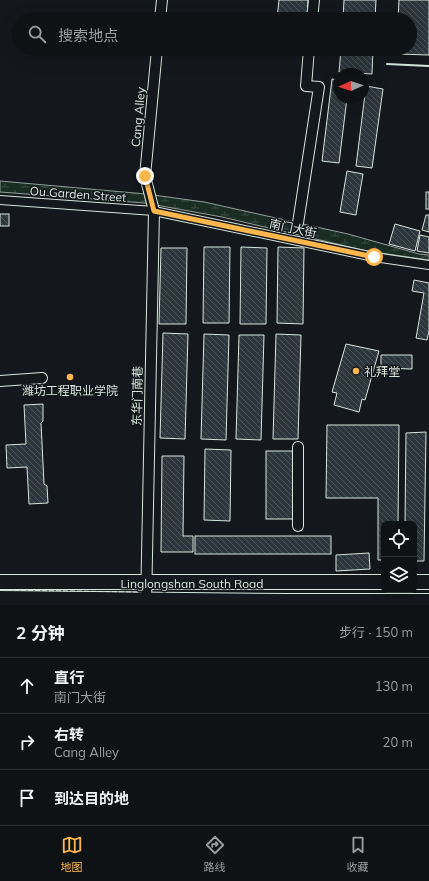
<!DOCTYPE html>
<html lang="zh">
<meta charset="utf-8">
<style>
:root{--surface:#0f1215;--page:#1d2022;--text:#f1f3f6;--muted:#9b9ea0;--line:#2f3234;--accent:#ffb74d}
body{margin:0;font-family:Mulish,"Noto Sans SC",sans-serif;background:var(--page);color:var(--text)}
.controls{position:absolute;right:12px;bottom:12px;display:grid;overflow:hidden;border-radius:6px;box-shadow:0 4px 16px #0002}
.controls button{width:36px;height:36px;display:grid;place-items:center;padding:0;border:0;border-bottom:1px solid var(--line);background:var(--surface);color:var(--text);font:20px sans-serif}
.compass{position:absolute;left:333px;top:68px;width:36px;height:36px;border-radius:50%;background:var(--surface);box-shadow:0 4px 16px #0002;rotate:267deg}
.stop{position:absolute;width:12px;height:12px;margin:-9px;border:3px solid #ffb74d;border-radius:50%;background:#fff}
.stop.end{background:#ffb74d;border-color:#fff;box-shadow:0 1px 4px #0008}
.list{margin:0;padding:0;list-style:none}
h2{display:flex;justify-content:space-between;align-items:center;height:52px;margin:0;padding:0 16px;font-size:17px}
h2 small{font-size:13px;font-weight:400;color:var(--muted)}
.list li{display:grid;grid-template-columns:26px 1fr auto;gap:12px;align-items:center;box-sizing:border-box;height:56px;padding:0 16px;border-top:1px solid var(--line)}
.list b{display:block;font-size:15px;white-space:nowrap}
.list p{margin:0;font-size:13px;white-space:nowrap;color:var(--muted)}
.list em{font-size:13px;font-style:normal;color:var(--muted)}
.icon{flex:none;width:22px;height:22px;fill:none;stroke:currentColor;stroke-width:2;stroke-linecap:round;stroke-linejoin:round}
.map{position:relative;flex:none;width:429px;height:605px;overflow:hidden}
.search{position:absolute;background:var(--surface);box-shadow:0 4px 16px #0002;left:12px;right:12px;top:12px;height:44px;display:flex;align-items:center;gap:10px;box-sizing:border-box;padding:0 14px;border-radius:22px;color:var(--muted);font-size:15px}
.sheet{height:220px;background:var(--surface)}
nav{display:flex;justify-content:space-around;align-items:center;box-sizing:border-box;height:56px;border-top:1px solid var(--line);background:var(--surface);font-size:11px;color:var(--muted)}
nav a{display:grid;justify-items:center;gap:2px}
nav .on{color:var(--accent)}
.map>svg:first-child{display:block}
</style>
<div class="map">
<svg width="429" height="605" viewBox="0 0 429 605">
<defs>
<pattern id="wetland-marsh" width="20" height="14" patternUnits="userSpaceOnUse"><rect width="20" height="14" fill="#1a2d24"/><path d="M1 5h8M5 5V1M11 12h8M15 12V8" fill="none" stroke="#3b4b43"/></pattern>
<pattern id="building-back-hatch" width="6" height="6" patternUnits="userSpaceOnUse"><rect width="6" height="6" fill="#2c363c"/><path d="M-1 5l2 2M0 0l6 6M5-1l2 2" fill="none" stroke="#4a5358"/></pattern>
</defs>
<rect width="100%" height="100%" fill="#14181c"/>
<polygon fill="url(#wetland-marsh)" stroke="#939e99" points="0,181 146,194 204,202 348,234 419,254 429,255 429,260 367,251 222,217 145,203 0,192"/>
<g fill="url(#building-back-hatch)" stroke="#d8e6dc">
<polygon points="279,0 308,0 307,19 277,19"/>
<polygon points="344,0 376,0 375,19 343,19"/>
<polygon points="399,0 429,0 429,55 397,54 397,49 410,49 410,19 398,19"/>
<polygon points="341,49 373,49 372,74 339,72"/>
<polygon points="332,79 339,80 339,98 347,98 339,163 322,161"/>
<polygon points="366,86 383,89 372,168 356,166"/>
<polygon points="347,171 363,174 356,215 340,212"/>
<rect x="426" y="192" width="3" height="17"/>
<rect x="0" y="214" width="9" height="12"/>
<polygon points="426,215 429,215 429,232 422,230"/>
<polygon points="395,224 420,231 415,251 389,244"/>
<polygon points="420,235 429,237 429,253 417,251"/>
<polygon points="204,247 230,247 229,323 203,323"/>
<polygon points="241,247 267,248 266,324 240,324"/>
<polygon points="278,247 304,248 303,324 277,323"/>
<polygon points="161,248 187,248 186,324 159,324"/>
<polygon points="414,280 429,283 429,331 427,340 416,338 424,293 412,291"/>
<polygon points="163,333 188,334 185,439 160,438"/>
<polygon points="204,334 229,335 226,440 201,439"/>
<polygon points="276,334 301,335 298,439 273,439"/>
<polygon points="239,335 264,335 261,440 236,439"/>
<polygon points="346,344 379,351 365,400 362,399 359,412 334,405 337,393 332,392"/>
<polygon points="381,355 412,355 412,369 381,368"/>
<polygon points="43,404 43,421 41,423 44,484 47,486 48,503 29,504 27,467 7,468 6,445 26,444 24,405"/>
<polygon points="327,425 399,425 398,524 384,524 384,560 378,560 378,498 326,498"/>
<polygon points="426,432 424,561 414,561 414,524 405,524 406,433"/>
<polygon points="205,449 231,450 230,521 204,520"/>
<rect x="266" y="451" width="27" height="68"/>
<polygon points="162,456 184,456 183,536 193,536 193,552 161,552"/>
<rect x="195" y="536" width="136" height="18"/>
<polygon points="369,553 370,569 336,571 336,555"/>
</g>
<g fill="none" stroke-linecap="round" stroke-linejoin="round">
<g stroke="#d8e6dc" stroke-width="10">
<polyline id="pedestrian" points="0,200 154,211 374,257 429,265"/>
</g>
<g stroke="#d8e6dc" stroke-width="12">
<g id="minor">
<polyline points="160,19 162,0"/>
<polyline points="312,19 314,0"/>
<polyline points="298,223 319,87 306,86 309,49"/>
<polyline points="0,381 42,378"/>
<polyline points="298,447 298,526"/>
<polyline points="146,605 154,211 145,176 157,49"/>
</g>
</g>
<g stroke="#d8e6dc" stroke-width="16">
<g id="secondary">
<polyline points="0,582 384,582"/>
<polyline points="414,582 429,582"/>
<polyline points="0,598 289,601 429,601"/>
</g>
</g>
<use href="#pedestrian" stroke="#14181c" stroke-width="8"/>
<use href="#minor" stroke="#14181c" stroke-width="10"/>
<use href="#secondary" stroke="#14181c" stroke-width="14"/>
<polyline stroke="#d8e6dc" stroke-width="1" stroke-dasharray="5 2" stroke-linecap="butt" points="0,590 139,592"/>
<polyline stroke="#d8e6dc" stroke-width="2" points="387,64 429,66"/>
</g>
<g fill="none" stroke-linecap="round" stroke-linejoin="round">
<polyline stroke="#ffb74d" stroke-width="5" points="145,176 154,211 374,257"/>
</g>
<g fill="#ffb74d" stroke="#14181c" stroke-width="1.5">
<circle cx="356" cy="371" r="4"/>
<circle cx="70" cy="377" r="4"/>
</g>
<g text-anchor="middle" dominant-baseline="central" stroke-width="3" stroke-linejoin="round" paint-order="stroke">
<g font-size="12" fill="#d8e6dc" stroke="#14181c">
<text transform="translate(138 117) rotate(-85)">Cang Alley</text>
<text transform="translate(78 194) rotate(4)">Ou Garden Street</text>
<text transform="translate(293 228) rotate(12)">南门大街</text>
<text transform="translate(137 396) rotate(-89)">东华门南巷</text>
<text x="192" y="583">Linglongshan South Road</text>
</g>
<g font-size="12" fill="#d8e6dc" stroke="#14181c" text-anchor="start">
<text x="364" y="371">礼拜堂</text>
<text x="70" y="390" text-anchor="middle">潍坊工程职业学院</text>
</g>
</g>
</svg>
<div class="controls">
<button><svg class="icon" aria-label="locate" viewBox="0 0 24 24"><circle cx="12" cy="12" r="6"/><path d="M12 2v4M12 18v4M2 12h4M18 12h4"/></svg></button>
<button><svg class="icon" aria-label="layers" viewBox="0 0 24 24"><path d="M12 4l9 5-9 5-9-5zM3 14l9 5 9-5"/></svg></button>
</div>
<svg class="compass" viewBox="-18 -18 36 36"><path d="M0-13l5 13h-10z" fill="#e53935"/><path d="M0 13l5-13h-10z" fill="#9b9ea0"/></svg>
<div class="stop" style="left:374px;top:257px"></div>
<div class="stop end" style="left:145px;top:176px"></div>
<div class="search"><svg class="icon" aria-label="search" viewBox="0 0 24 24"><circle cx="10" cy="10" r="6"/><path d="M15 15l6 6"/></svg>搜索地点</div>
</div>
<section class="sheet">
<h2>2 分钟<small>步行 · 150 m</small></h2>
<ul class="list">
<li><svg class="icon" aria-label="ahead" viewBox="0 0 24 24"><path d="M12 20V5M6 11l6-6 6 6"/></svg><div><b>直行</b><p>南门大街</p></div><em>130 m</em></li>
<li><svg class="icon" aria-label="right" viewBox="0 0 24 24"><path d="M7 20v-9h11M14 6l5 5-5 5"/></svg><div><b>右转</b><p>Cang Alley</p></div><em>20 m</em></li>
<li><svg class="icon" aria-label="arrive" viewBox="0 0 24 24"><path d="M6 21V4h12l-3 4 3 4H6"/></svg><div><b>到达目的地</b></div></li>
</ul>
</section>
<nav>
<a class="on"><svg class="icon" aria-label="map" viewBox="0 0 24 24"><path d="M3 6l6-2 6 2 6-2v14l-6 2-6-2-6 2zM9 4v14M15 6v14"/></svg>地图</a>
<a><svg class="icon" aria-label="directions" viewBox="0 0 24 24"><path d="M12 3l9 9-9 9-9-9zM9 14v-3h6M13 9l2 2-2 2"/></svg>路线</a>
<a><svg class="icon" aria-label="saved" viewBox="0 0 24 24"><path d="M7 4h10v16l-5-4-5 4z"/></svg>收藏</a>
</nav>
